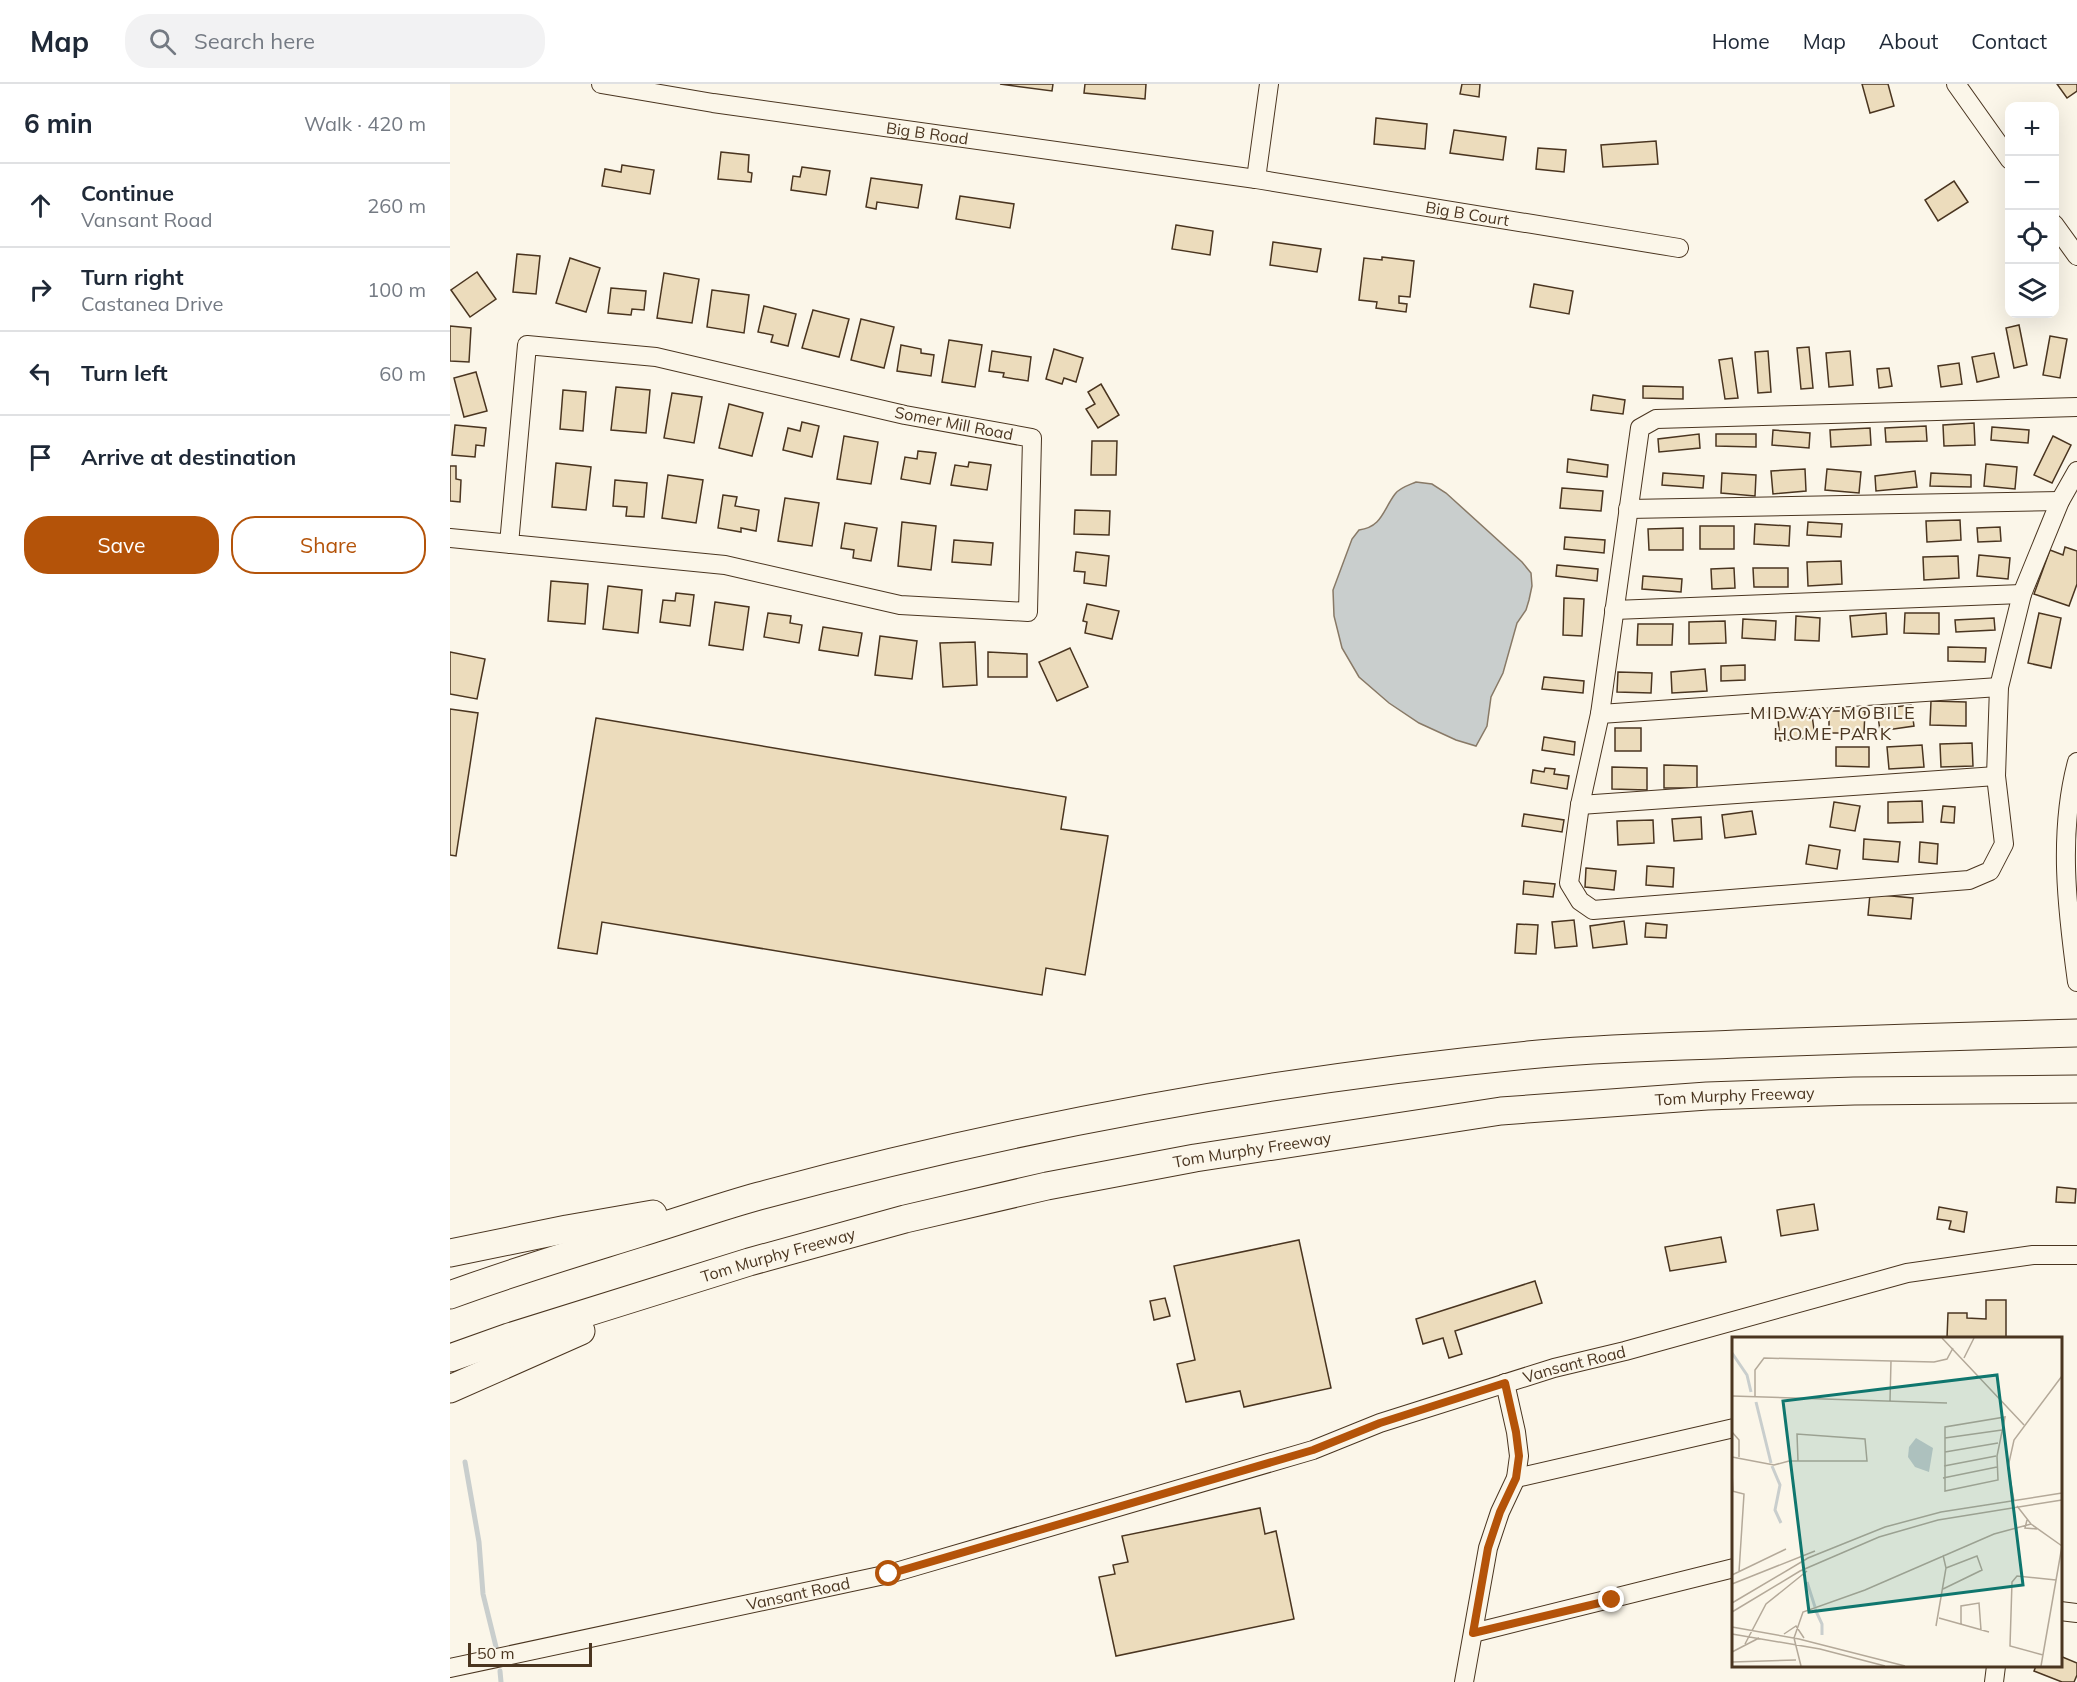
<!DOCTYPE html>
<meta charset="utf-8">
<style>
:root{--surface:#fff;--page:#f2f2f3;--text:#1f2937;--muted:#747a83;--line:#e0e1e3;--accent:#b45309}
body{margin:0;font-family:Mulish,sans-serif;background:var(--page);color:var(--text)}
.controls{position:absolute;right:18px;top:18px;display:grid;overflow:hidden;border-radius:12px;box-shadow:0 6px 24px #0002}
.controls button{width:54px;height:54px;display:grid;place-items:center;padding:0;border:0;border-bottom:2px solid var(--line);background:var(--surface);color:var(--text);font:30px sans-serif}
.scale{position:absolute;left:18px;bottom:15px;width:124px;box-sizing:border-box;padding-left:6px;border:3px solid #4a3520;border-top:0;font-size:16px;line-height:21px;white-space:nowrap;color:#4a3520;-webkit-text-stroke:4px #fbf6e9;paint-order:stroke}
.stop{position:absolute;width:18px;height:18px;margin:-14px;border:4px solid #b45309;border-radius:50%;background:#fff}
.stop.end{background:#b45309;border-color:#fff;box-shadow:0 2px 6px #0008}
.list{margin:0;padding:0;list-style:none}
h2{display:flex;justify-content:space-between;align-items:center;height:78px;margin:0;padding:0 24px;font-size:26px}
h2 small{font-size:20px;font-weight:400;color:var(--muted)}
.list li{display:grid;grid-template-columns:39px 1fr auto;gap:18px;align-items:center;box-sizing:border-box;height:84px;padding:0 24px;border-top:2px solid var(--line)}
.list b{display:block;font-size:22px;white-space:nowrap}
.list p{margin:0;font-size:20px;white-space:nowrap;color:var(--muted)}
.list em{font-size:20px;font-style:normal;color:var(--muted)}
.actions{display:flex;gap:12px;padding:18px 24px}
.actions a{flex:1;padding:14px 0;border:2px solid var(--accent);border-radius:24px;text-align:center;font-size:21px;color:var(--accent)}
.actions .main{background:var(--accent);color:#fff}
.icon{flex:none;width:33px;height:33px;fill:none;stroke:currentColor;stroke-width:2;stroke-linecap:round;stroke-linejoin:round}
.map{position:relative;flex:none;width:1627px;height:1598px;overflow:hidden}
header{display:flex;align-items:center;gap:36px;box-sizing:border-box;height:84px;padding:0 30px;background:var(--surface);border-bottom:2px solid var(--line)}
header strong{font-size:28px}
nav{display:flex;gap:33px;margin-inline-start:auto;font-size:21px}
.search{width:420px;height:54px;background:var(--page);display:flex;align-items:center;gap:15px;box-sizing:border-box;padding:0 21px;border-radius:24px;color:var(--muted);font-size:22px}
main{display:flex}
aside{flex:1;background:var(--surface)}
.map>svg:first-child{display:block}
</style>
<header>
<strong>Map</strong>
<div class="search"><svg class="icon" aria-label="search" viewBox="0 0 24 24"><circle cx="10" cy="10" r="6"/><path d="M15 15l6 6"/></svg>Search here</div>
<nav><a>Home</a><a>Map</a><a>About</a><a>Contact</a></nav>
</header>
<main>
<aside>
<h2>6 min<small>Walk · 420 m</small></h2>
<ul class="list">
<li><svg class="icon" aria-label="ahead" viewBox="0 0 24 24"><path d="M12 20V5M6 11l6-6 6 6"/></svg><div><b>Continue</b><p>Vansant Road</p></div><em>260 m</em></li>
<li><svg class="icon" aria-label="right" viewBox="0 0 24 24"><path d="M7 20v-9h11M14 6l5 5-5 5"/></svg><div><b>Turn right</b><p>Castanea Drive</p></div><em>100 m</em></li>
<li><svg class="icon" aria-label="left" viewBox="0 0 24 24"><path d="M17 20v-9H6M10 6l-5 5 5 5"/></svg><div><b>Turn left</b></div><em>60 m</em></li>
<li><svg class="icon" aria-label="arrive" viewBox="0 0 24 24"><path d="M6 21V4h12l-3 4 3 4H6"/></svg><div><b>Arrive at destination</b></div></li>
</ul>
<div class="actions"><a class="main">Save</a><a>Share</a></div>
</aside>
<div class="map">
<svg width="1627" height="1598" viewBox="0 0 1627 1598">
<rect width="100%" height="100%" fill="#fbf6e9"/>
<path fill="#c9cecd" stroke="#887966" stroke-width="1.5" d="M 966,398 L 982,400 L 996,409 L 1072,478 L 1081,489 L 1082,502 L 1079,516 L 1076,526 L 1067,539 L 1053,589 L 1041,613 L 1037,642 L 1026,662 L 1006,656 L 969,639 L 939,619 L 909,593 L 892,564 L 884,532 L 883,506 L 902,455 L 909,446 C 932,443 933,426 945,410 C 949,404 959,401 966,398 Z"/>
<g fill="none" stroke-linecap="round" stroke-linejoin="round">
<g stroke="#c9cecd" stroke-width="5">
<polyline points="15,1378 29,1458 33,1510 48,1571"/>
<polyline points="50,1587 51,1598"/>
</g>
</g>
<g fill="#ecdcbc" stroke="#4a3520" stroke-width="1.5">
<polygon points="550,0 603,0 602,7"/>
<polygon points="635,0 696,0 695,15 634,9"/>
<polygon points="1012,0 1030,0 1029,13 1010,10"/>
<polygon points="1412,0 1438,0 1444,22 1420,29"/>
<polygon points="1607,0 1627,0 1627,7 1617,14"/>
<polygon points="926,34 977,40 975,65 924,60"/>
<polygon points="1004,46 1056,53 1053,76 1000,69"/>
<polygon points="1206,57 1208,80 1153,83 1151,61"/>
<polygon points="1088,64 1116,66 1114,88 1086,85"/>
<polygon points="271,68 299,71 298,88 302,89 301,98 268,95"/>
<polygon points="172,81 204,86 200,110 152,102 155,85 171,88"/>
<polygon points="352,83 380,87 376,111 341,106 343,92 350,93"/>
<polygon points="421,94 472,101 468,124 427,118 426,125 416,123"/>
<polygon points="1504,97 1518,118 1488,137 1475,116"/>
<polygon points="510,112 564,120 560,144 506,135"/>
<polygon points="726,141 763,147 760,171 722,165"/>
<polygon points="823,158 871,165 867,188 820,181"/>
<polygon points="67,170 90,172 86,210 63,208"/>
<polygon points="932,173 964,177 960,213 949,212 949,219 957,220 956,228 926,224 927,218 909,216 914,174 932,176"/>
<polygon points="120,174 150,184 136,228 106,219"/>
<polygon points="27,188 46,215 20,233 1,206"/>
<polygon points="214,189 249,195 242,239 207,234"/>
<polygon points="1084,200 1123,207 1119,230 1080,223"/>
<polygon points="161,204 196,207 194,226 182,225 181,231 158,229"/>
<polygon points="262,206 299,211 294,249 257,243"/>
<polygon points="314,222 346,230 338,262 321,258 323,251 308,248"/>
<polygon points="363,226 399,235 389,273 352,264"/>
<polygon points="411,235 444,243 434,284 401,276"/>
<polygon points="1569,241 1577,281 1564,284 1556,244"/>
<polygon points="0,242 21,244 19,278 0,277"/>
<polygon points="1600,252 1617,255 1610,294 1593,291"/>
<polygon points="499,256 532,261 525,303 492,298"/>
<polygon points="451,261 471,265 471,269 484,271 481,292 447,287"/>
<polygon points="1359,263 1363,304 1351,305 1347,264"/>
<polygon points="604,265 633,274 626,298 614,294 612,300 596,295"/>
<polygon points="542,267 581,273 578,297 553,293 554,289 539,287"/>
<polygon points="1318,267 1321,308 1308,309 1305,268"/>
<polygon points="1400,267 1403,301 1379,303 1376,269"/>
<polygon points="1544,269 1549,293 1527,298 1522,273"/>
<polygon points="1282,274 1288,314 1275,315 1269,276"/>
<polygon points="1509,279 1512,300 1491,303 1488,282"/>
<polygon points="1439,284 1442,302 1429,304 1427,285"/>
<polygon points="26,288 37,327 14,333 4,294"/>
<polygon points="651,300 669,331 648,344 636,325 645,320 638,308"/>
<polygon points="1193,302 1233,303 1233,315 1193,314"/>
<polygon points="166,303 200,306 196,349 161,346"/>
<polygon points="113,306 136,308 133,347 110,345"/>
<polygon points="222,309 252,313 244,359 214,354"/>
<polygon points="1143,311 1175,316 1173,330 1141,326"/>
<polygon points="279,320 313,329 302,372 269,364"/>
<polygon points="352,338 369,342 362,373 333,366 338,344 350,347"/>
<polygon points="1524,339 1525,361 1494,362 1493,341"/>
<polygon points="5,341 36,344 34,362 26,361 25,373 2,371"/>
<polygon points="1476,342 1477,357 1436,358 1435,344"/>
<polygon points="1542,343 1579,346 1578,359 1541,356"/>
<polygon points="1420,344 1421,361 1381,363 1380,346"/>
<polygon points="1323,346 1360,349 1359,364 1322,361"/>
<polygon points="1249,350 1250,364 1209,368 1208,355"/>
<polygon points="1266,350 1306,350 1306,363 1266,362"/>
<polygon points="394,352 428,358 421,400 387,395"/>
<polygon points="1603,352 1621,361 1602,399 1584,391"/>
<polygon points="642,357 667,357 666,391 641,391"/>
<polygon points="468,367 486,369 480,400 451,395 455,373 467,375"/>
<polygon points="1118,375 1158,381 1157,393 1117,388"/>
<polygon points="519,378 541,381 537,406 501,401 505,381 518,383"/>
<polygon points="106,379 141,383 136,426 102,423"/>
<polygon points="1536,380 1567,383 1565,405 1534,402"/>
<polygon points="0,382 6,382 6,395 11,396 10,418 0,417"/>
<polygon points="1355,385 1356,407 1323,410 1321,387"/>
<polygon points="1377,385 1411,388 1409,409 1375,406"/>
<polygon points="1465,387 1467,403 1426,407 1425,392"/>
<polygon points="1213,389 1254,392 1253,404 1212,401"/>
<polygon points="1272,389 1306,391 1305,412 1271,409"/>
<polygon points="1481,389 1521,391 1521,403 1480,402"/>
<polygon points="218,391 253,396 246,439 212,434"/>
<polygon points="165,396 197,399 194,433 176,432 177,423 163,422"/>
<polygon points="1112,404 1153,407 1151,427 1110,424"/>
<polygon points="273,411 287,413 285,422 309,426 306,447 291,444 291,448 268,444"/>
<polygon points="335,414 369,419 362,462 328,457"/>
<polygon points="625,426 660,427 659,451 624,450"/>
<polygon points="1510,436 1511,456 1477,458 1476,437"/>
<polygon points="452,438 486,442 481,486 448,482"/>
<polygon points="1358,438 1392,440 1391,453 1357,451"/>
<polygon points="395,439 427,444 421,477 403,474 404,466 391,464"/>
<polygon points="1305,440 1340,442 1339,462 1304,460"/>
<rect x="1250" y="442" width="34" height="23"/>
<polygon points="1550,443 1551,457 1528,458 1527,444"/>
<polygon points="1233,444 1233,466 1199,466 1198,445"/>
<polygon points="1115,453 1155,456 1154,469 1114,465"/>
<polygon points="504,456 543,459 541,481 502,478"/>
<polygon points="1615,463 1627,467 1627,500 1619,522 1584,510 1600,466 1613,471"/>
<polygon points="626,468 659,472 656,502 634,499 635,488 624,487"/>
<polygon points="1529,471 1560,474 1558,495 1527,492"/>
<polygon points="1508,472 1509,494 1474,496 1473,473"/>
<polygon points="1391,477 1392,500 1358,502 1357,478"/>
<polygon points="1107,481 1148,485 1147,497 1106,492"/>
<polygon points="1284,484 1285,504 1262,505 1261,485"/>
<polygon points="1303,484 1338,484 1338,503 1304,503"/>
<polygon points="1193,492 1232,495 1231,508 1192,505"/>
<polygon points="101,497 138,500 135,540 98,537"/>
<polygon points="158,502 192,506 188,549 153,545"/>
<polygon points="226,509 244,511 240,542 210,538 213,516 225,517"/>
<polygon points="1114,514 1134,515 1132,552 1113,551"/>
<polygon points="265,518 299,523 293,566 259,561"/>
<polygon points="637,520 669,527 662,555 635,549 637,538 633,537"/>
<polygon points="318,529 341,532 340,539 352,541 349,559 314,553"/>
<polygon points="1436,529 1437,550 1402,553 1400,532"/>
<polygon points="1455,529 1489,529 1489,550 1454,549"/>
<polygon points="1589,529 1611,534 1601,584 1578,579"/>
<polygon points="1346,532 1370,534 1369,557 1345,556"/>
<polygon points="1544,534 1545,546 1506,548 1505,536"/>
<polygon points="1293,535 1326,537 1325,556 1292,554"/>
<polygon points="1275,537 1276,559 1239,560 1239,538"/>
<polygon points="1188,540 1223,540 1222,561 1187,561"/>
<polygon points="373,543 412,549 408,572 369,566"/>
<polygon points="430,552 467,557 462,595 425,591"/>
<polygon points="525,558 527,601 493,603 490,559"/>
<polygon points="1498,563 1536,564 1535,578 1498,577"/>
<polygon points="620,564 638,603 607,617 589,578"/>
<polygon points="0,568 35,575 27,615 0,610"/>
<polygon points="538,568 577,570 577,593 538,593"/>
<polygon points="1295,581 1295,596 1271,597 1271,582"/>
<polygon points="1255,585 1257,607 1222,609 1221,588"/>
<polygon points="1168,588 1202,589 1201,609 1167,608"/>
<polygon points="1094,593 1134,597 1133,609 1092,605"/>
<polygon points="1481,617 1516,618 1516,642 1480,641"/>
<polygon points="1461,621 1464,642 1430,647 1427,625"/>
<polygon points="0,625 28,629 6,772 0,771"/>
<polygon points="1379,627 1415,627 1414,649 1379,649"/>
<polygon points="1362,631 1365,653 1330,657 1328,634"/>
<polygon points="146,634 616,713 611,745 658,752 635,891 596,884 592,911 152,838 147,870 108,864"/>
<rect x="1165" y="644" width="26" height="23"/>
<polygon points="1094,653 1125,658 1124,671 1092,666"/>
<polygon points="1522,659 1523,682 1491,683 1490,660"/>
<polygon points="1472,661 1474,683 1439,685 1437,663"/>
<polygon points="1386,663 1419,663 1419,683 1386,682"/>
<polygon points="1214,681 1247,682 1247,704 1214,704"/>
<polygon points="1162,683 1197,684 1197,706 1162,705"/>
<polygon points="1095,684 1105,685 1104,690 1119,692 1117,705 1081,699 1083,686 1094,688"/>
<polygon points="1472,717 1473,738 1438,739 1438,718"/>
<polygon points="1384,718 1410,722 1405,747 1380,743"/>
<polygon points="1493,722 1505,723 1504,739 1491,738"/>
<polygon points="1302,727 1306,750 1275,754 1272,731"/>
<polygon points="1074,730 1114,736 1112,748 1072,742"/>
<polygon points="1251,733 1252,755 1224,757 1222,735"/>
<polygon points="1203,736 1204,759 1168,761 1167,737"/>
<polygon points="1414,755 1450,758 1448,778 1413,775"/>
<polygon points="1470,758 1488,760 1487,780 1469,778"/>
<polygon points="1359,761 1390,766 1387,785 1356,780"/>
<polygon points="1197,782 1224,784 1223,803 1196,801"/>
<polygon points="1136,784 1166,787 1164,806 1135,803"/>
<polygon points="1074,797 1105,800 1103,813 1073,810"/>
<polygon points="1420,810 1463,814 1461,835 1418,831"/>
<polygon points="1124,836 1127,862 1105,864 1102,838"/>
<polygon points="1174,837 1177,860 1143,864 1140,842"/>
<polygon points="1196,839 1217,841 1216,854 1195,853"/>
<polygon points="1067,840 1088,841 1086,870 1065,869"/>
<polygon points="1607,1103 1626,1105 1625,1119 1606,1118"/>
<polygon points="1364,1120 1368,1146 1331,1152 1327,1126"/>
<polygon points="1489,1123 1517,1128 1514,1148 1499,1145 1501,1137 1487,1135"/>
<polygon points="1271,1153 1276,1178 1220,1187 1215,1163"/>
<polygon points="849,1156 881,1304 794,1323 790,1307 736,1318 727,1280 745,1276 724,1182"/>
<polygon points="1085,1197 1092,1219 1005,1247 1012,1270 999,1274 993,1254 973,1260 966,1235"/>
<polygon points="715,1214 720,1232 704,1236 700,1217"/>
<polygon points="1536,1216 1556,1216 1556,1254 1497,1254 1498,1229 1517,1229 1517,1234 1536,1235"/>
<polygon points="810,1424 815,1450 826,1447 844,1535 666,1572 649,1493 665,1490 663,1481 678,1478 672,1452"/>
<polygon points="1610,1572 1627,1579 1627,1591 1624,1598 1612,1598 1584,1587 1586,1582 1610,1582"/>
</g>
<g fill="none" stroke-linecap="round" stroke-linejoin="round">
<g stroke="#4a3520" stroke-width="20">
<g id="minor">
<path id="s1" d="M 151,0 L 263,19 L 806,95 L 1229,164"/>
<polyline points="1506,0 1560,76"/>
<polyline points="806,95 819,0"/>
<polyline points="1604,140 1627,172"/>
<polyline points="1627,323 1206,335 1190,344 1150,630 1130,721 1119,799 1130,817 1143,826 1519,796 1540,787 1554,760 1546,692 1549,603 1572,510 1610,417 1627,387"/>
<polyline points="1178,425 1610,417"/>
<polyline points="0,454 275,481 450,521 578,528 582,354 455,331 206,273 77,261 59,460"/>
<polyline points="1164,526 1572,510"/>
<polyline points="1150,630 1549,603"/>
<path d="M 1627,678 C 1608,749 1617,825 1627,898"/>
<polyline points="1130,721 1546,692"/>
<polyline points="1066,1394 1284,1344"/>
<polyline points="1610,1527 1627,1529"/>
<polyline points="1023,1549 1284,1484"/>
<path id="s2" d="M 0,1584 L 439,1490 L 863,1366 L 930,1339 L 1104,1284 L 1175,1267 L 1457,1189 L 1583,1171 L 1627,1171"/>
<polyline points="1014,1598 1038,1464 1050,1428 1066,1394 1069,1372 1066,1348 1055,1299"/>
<polyline points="1544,1598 1546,1582"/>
</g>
</g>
<g stroke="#4a3520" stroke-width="29">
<g id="highway">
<polyline points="0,1169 117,1145 203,1130"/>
<path d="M 0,1211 C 62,1188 126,1169 190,1149 C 230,1137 269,1123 309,1112 C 561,1044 819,996 1078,971 C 1147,964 1217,963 1286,960 C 1400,956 1513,952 1627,949"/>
<path id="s3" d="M 0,1274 L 59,1253 L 299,1178 L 455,1135 L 597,1102 L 745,1074 L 1051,1027 L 1257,1012 L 1404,1007 L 1627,1005"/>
<polyline points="0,1305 131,1247"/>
</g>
</g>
<use href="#minor" stroke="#fbf6e9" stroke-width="18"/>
<use href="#highway" stroke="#fbf6e9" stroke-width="27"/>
</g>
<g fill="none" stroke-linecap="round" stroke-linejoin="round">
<polyline stroke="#b45309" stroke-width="8" points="439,1490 863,1366 930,1339 1055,1299 1066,1348 1069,1372 1066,1394 1050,1428 1038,1464 1023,1549 1162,1516"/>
</g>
<g text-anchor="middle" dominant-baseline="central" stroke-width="4.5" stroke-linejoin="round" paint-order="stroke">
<g font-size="16" fill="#4a3520" stroke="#fbf6e9">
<text stroke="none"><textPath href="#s1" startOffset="330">Big B Road</textPath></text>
<text stroke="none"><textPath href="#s1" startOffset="876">Big B Court</textPath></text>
<text transform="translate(504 339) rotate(11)">Somer Mill Road</text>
<text stroke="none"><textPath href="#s3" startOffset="1316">Tom Murphy Freeway</textPath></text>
<text stroke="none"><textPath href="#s3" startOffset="830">Tom Murphy Freeway</textPath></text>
<text stroke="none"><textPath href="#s3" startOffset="344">Tom Murphy Freeway</textPath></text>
<text stroke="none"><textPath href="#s2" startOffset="1166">Vansant Road</textPath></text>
<text stroke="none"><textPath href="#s2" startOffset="356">Vansant Road</textPath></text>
</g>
<g font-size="18" letter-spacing="1.5" fill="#4a3520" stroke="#fbf6e9">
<text x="1383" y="628">MIDWAY MOBILE<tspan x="1383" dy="21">HOME PARK</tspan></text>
</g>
</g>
<g transform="translate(1282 1253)">
<rect width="330" height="330" fill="#fbf6e9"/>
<path d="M 184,101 L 201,111 L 197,135 L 183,130 L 176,120 L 177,110 Z" fill="#c9cecd"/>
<path fill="none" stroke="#c9cecd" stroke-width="3" d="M 0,16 L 15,38 L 19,55M 24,65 L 39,126M 40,129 L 48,148 L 43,173 L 49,186M 75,245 L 83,270M 83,272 L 90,287 L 90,298"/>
<path fill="none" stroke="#b4a999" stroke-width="1.5" d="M 210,1 L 292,88M 232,21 L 242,1M 0,59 L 215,66M 23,60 L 23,33 L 32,21 L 202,25 L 215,22 L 221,11M 158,64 L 159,24M 273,80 L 265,119 L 266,143 L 213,154 L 213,90 ZM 0,95 L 7,103 L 7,120M 213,101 L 270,93M 213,115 L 266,106M 0,120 L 42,128 L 57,124 L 135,124 L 133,102 L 65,97 L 66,124M 212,129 L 264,119M 0,136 L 1,154M 211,141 L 265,130M 0,154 L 12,157 L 7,235M 282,164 L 276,130 L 282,103 L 330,39M 285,169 L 299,187 L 330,209M 295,183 L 293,191 L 305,192M 0,238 L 54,212M 0,247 L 83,214M 211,252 L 250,233 L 245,219 L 214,231M 0,266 L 76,221 L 153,190 L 209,175 L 330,156M 0,275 L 68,234 L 147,200 L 206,183 L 330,163M 207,281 L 257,295M 229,287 L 229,269 L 247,266 L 249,293M 204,289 L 214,231 L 211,218M 0,290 L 67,302 L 173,329M 0,297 L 88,312 L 153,329M 52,297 L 64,289 L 72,301M 13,307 L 34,267 L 75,234M 0,315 L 27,301M 311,318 L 278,309 L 280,245 L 285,239 L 324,243M 0,325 L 64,323M 69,329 L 62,301 L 71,275 L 133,253 L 262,197 L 299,187M 309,329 L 330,209"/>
<path fill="#0f766e" fill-opacity="0.15" stroke="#0f766e" stroke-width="3" d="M 265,38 L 291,248 L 77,275 L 51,64 Z"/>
<rect width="330" height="330" fill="none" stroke="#4a3520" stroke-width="3"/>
</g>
</svg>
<div class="controls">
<button>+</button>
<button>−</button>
<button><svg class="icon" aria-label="locate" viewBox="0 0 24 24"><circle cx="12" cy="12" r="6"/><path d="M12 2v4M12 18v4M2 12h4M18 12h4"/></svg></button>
<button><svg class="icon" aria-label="layers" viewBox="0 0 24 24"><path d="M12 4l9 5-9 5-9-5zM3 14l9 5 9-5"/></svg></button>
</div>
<div class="scale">50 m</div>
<div class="stop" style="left:439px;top:1490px"></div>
<div class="stop end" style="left:1162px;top:1516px"></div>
</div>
</main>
